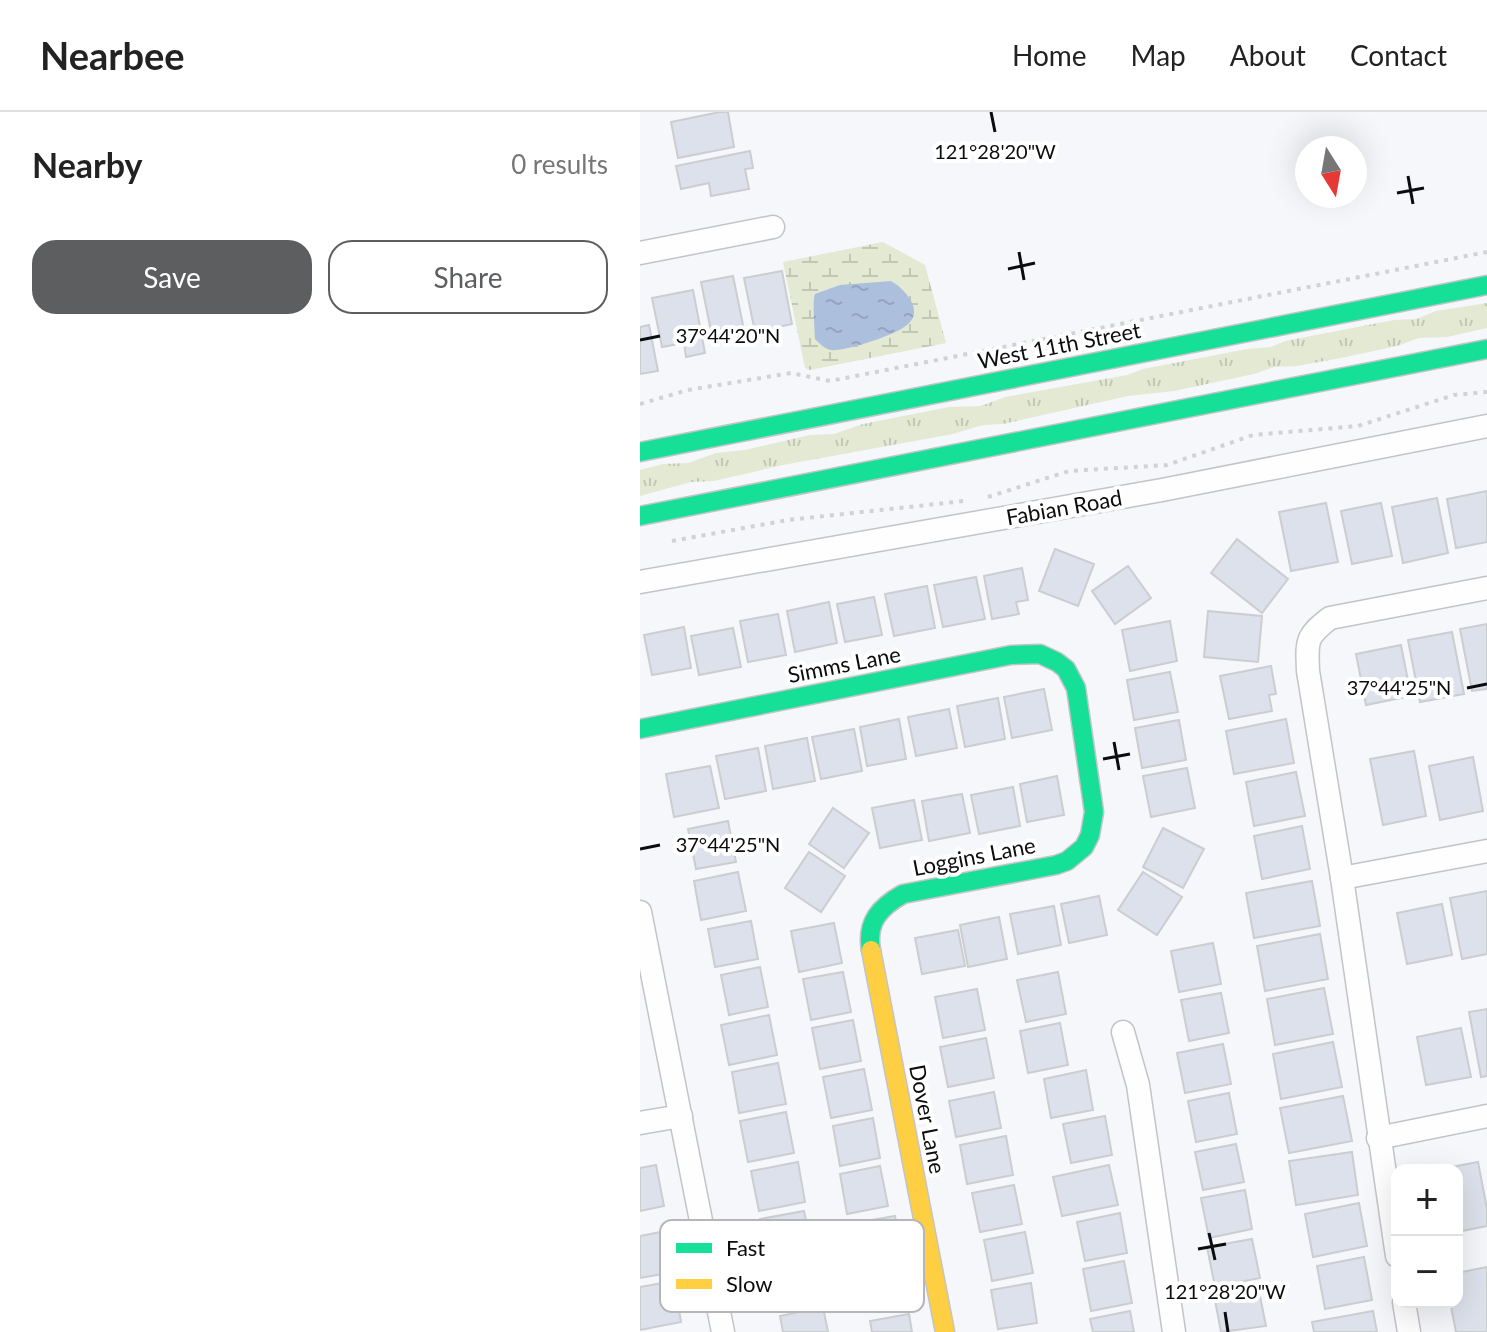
<!DOCTYPE html>
<meta charset="utf-8">
<style>
:root{--surface:#fff;--page:#f6f6f6;--text:#222;--muted:#767676;--line:#e0e0e0;--accent:#5d5e60}
body{margin:0;font-family:Lato,sans-serif;background:var(--page);color:var(--text)}
.controls{position:absolute;right:24px;bottom:24px;display:grid;overflow:hidden;border-radius:16px;box-shadow:0 8px 32px #0002}
.controls button{width:72px;height:72px;display:grid;place-items:center;padding:0;border:0;border-bottom:2px solid var(--line);background:var(--surface);color:var(--text);font:40px sans-serif}
.compass{position:absolute;left:655px;top:24px;width:72px;height:72px;border-radius:50%;background:var(--surface);box-shadow:0 8px 32px #0002;rotate:169deg}
.list{margin:0;padding:0;list-style:none}
h2{display:flex;justify-content:space-between;align-items:center;height:104px;margin:0;padding:0 32px;font-size:34px}
h2 small{font-size:26px;font-weight:400;color:var(--muted)}
.actions{display:flex;gap:16px;padding:24px 32px}
.actions a{flex:1;padding:18px 0;border:2px solid var(--accent);border-radius:24px;text-align:center;font-size:28px;color:var(--accent)}
.actions .main{background:var(--accent);color:#fff}
.map{position:relative;flex:none;width:847px;height:1220px;overflow:hidden}
header{display:flex;align-items:center;gap:48px;box-sizing:border-box;height:112px;padding:0 40px;background:var(--surface);border-bottom:2px solid var(--line)}
header strong{font-size:38px}
nav{display:flex;gap:44px;margin-inline-start:auto;font-size:28px}
main{display:flex}
aside{flex:1;background:var(--surface)}
.map>svg:first-child{display:block}
</style>
<header>
<strong>Nearbee</strong>
<nav><a>Home</a><a>Map</a><a>About</a><a>Contact</a></nav>
</header>
<main>
<aside>
<h2>Nearby<small>0 results</small></h2>
<ul class="list">
</ul>
<div class="actions"><a class="main">Save</a><a>Share</a></div>
</aside>
<div class="map">
<svg width="847" height="1220" viewBox="0 0 847 1220">
<defs>
<pattern id="grass-tufts" width="24" height="20" patternUnits="userSpaceOnUse" patternTransform="scale(2)"><rect width="24" height="20" fill="#e3e9d3"/><path d="M3 7l-1-3M5 7V3M7 7l1-3M15 17l-1-3M17 17v-4M19 17l1-3" fill="none" stroke="#c1c7b4"/></pattern>
<pattern id="wetland-marsh" width="20" height="14" patternUnits="userSpaceOnUse" patternTransform="scale(2)"><rect width="20" height="14" fill="#e3e9d3"/><path d="M1 5h8M5 5V1M11 12h8M15 12V8" fill="none" stroke="#c1c7b4"/></pattern>
<pattern id="water-ripples" width="26" height="14" patternUnits="userSpaceOnUse" patternTransform="scale(2)"><rect width="26" height="14" fill="#acc0dd"/><path d="M2 4q2-2 4 0t4 0M15 11q2-2 4 0t4 0" fill="none" stroke="#93a4bc"/></pattern>
</defs>
<rect width="100%" height="100%" fill="#f5f7fa"/>
<polygon fill="url(#grass-tufts)" points="847,191 847,216 807,225 779,226 757,234 701,246 657,254 634,255 614,262 534,279 488,284 363,312 343,313 313,322 143,353 74,369 51,370 0,384 0,358 23,352 48,351 76,341 105,338 170,323 194,322 223,312 309,295 341,294 365,285 487,263 503,257 607,237 631,235 645,229 754,208 777,207 796,199"/>
<polygon fill="url(#wetland-marsh)" points="243,130 285,153 306,231 170,258 165,256 143,150"/>
<path fill="url(#water-ripples)" d="M 251,169 C 265,177 285,199 267,213 C 256,223 204,240 190,238 C 184,236 180,232 175,227 C 175,218 172,188 175,182 L 200,173 Z"/>
<g fill="#dde1eb" stroke="#cccdd0" stroke-width="2">
<polygon points="80,0 88,0 94,35 38,46 31,10"/>
<polygon points="110,39 113,56 105,57 109,77 71,84 69,71 41,77 36,54"/>
<polygon points="142,159 152,212 115,220 104,166"/>
<polygon points="93,164 103,213 71,219 61,170"/>
<polygon points="53,178 65,241 46,245 44,231 22,235 12,186"/>
<polygon points="9,213 18,259 0,262 0,215"/>
<polygon points="847,379 847,430 816,436 807,387"/>
<polygon points="797,386 808,441 763,451 752,395"/>
<polygon points="686,391 698,450 651,459 639,400"/>
<polygon points="741,391 752,444 712,452 701,399"/>
<polygon points="597,427 648,467 622,501 571,461"/>
<polygon points="415,437 454,452 438,494 399,479"/>
<polygon points="488,454 511,486 475,512 452,479"/>
<polygon points="382,456 388,488 376,490 379,502 352,507 344,464"/>
<polygon points="336,465 345,507 303,515 294,473"/>
<polygon points="287,474 295,516 254,524 245,482"/>
<polygon points="234,485 242,523 205,530 197,492"/>
<polygon points="189,490 197,531 155,540 147,499"/>
<polygon points="568,499 622,504 618,550 564,545"/>
<polygon points="138,502 146,543 108,550 100,509"/>
<polygon points="530,509 537,549 490,559 482,518"/>
<polygon points="847,512 847,577 832,579 820,517"/>
<polygon points="44,515 51,556 12,563 4,523"/>
<polygon points="93,516 101,555 59,563 51,524"/>
<polygon points="812,520 824,582 780,590 768,528"/>
<polygon points="761,533 771,584 726,593 716,542"/>
<polygon points="631,554 636,582 629,583 632,599 589,607 580,564"/>
<polygon points="530,560 538,600 494,608 487,568"/>
<polygon points="404,577 412,618 372,626 364,585"/>
<polygon points="358,586 365,627 325,635 317,594"/>
<polygon points="309,597 317,636 276,644 268,605"/>
<polygon points="259,607 266,647 227,654 220,615"/>
<polygon points="646,607 654,651 594,662 586,619"/>
<polygon points="539,608 546,648 502,656 495,616"/>
<polygon points="214,617 222,659 181,667 172,625"/>
<polygon points="167,626 175,669 133,677 125,634"/>
<polygon points="118,636 126,679 85,687 76,644"/>
<polygon points="774,639 786,704 743,713 730,647"/>
<polygon points="833,645 843,699 800,708 789,654"/>
<polygon points="70,654 79,696 34,705 26,662"/>
<polygon points="547,656 555,696 511,705 503,664"/>
<polygon points="656,660 665,704 614,714 606,670"/>
<polygon points="417,664 424,703 387,710 380,672"/>
<polygon points="373,675 380,714 339,722 331,683"/>
<polygon points="322,682 330,721 289,729 282,689"/>
<polygon points="274,688 282,728 240,736 232,696"/>
<polygon points="193,696 229,721 204,756 169,732"/>
<polygon points="88,709 96,750 56,757 48,717"/>
<polygon points="662,714 670,757 622,767 614,724"/>
<polygon points="523,716 564,737 543,776 503,755"/>
<polygon points="169,740 205,764 181,800 145,776"/>
<polygon points="98,760 106,799 61,808 54,769"/>
<polygon points="503,760 542,785 517,823 478,798"/>
<polygon points="672,769 680,814 614,826 606,781"/>
<polygon points="847,779 847,842 822,847 810,786"/>
<polygon points="459,784 467,823 429,831 421,792"/>
<polygon points="802,792 812,843 767,852 757,801"/>
<polygon points="414,794 421,833 378,842 370,802"/>
<polygon points="359,805 367,847 328,855 320,813"/>
<polygon points="111,809 118,847 75,855 68,817"/>
<polygon points="194,811 202,851 159,860 151,819"/>
<polygon points="318,818 325,854 282,862 275,826"/>
<polygon points="680,822 688,867 625,879 617,834"/>
<polygon points="573,831 581,872 539,880 531,839"/>
<polygon points="120,855 128,895 89,903 81,863"/>
<polygon points="203,860 211,900 171,908 163,867"/>
<polygon points="418,860 426,902 386,910 377,868"/>
<polygon points="684,876 693,922 635,933 627,887"/>
<polygon points="337,877 345,918 303,926 295,885"/>
<polygon points="581,881 589,921 549,929 541,888"/>
<polygon points="847,897 847,964 841,965 829,900"/>
<polygon points="129,903 137,943 89,953 81,913"/>
<polygon points="213,908 221,949 180,957 172,916"/>
<polygon points="420,911 428,953 388,961 380,919"/>
<polygon points="821,916 831,965 786,973 777,925"/>
<polygon points="346,926 354,966 308,975 300,935"/>
<polygon points="693,930 702,975 641,987 633,942"/>
<polygon points="583,932 591,972 545,981 537,941"/>
<polygon points="138,951 146,992 99,1001 92,960"/>
<polygon points="224,957 232,998 191,1006 183,965"/>
<polygon points="446,958 453,998 411,1006 404,967"/>
<polygon points="354,980 361,1016 316,1025 309,989"/>
<polygon points="589,981 597,1022 556,1030 548,989"/>
<polygon points="703,984 712,1029 649,1041 640,996"/>
<polygon points="146,1000 154,1041 108,1050 100,1009"/>
<polygon points="465,1004 472,1043 431,1051 423,1012"/>
<polygon points="233,1006 240,1046 200,1054 193,1014"/>
<polygon points="366,1024 373,1063 327,1072 320,1033"/>
<polygon points="596,1032 604,1070 563,1078 555,1040"/>
<polygon points="712,1040 718,1083 656,1093 649,1049"/>
<polygon points="158,1050 165,1090 119,1099 111,1059"/>
<polygon points="838,1050 847,1097 847,1114 817,1120 817,1058 796,1058"/>
<polygon points="16,1053 24,1094 0,1099 0,1056"/>
<polygon points="469,1053 478,1093 422,1104 413,1065"/>
<polygon points="240,1054 248,1094 207,1102 200,1062"/>
<polygon points="374,1073 382,1112 340,1120 332,1081"/>
<polygon points="605,1078 612,1117 569,1126 561,1086"/>
<polygon points="719,1091 727,1134 673,1145 665,1102"/>
<polygon points="164,1099 172,1138 127,1147 120,1107"/>
<polygon points="480,1101 487,1141 445,1149 437,1110"/>
<polygon points="255,1104 262,1143 227,1149 220,1110"/>
<polygon points="26,1119 34,1160 0,1166 0,1124"/>
<polygon points="385,1120 393,1161 352,1169 344,1128"/>
<polygon points="612,1127 620,1166 575,1175 567,1135"/>
<polygon points="724,1145 732,1188 685,1197 677,1154"/>
<polygon points="484,1149 492,1191 451,1199 443,1157"/>
<polygon points="847,1155 847,1220 816,1220 810,1190 817,1190 817,1161"/>
<polygon points="34,1169 41,1210 0,1218 0,1175"/>
<polygon points="391,1171 397,1211 358,1217 351,1178"/>
<polygon points="618,1174 626,1214 581,1220 574,1183"/>
<polygon points="183,1195 188,1220 143,1220 140,1204"/>
<polygon points="490,1199 494,1220 453,1220 450,1207"/>
<polygon points="733,1199 737,1220 674,1220 672,1210"/>
<polygon points="269,1202 272,1220 232,1220 230,1209"/>
</g>
<g fill="none" stroke-linecap="round" stroke-linejoin="round">
<g stroke="#c2c4c6" stroke-width="25">
<g id="street">
<polyline points="0,141 133,115"/>
<polyline points="0,470 522,378 847,314"/>
<polyline points="702,766 847,739"/>
<polyline points="0,800 83,1220"/>
<polyline points="483,920 498,973 534,1220"/>
<polyline points="0,1011 41,1004"/>
<polyline points="738,1026 847,1004"/>
<path d="M 757,1144 L 702,766 L 668,559 C 667,529 665,525 690,506 L 847,476"/>
<polyline points="764,1190 769,1220"/>
</g>
</g>
<g stroke="#c2c4c6" stroke-width="21">
<g id="fast">
<polyline points="0,340 847,173"/>
<polyline points="0,404 847,237"/>
<path d="M 0,617 L 371,543 L 400,542 L 417,550 L 426,557 L 436,576 L 454,700 L 450,723 L 444,735 L 427,749 L 416,753 L 263,782 C 240,795 226,810 231,838"/>
</g>
</g>
<g stroke="#c2c4c6" stroke-width="21">
<polyline id="slow" points="231,838 305,1220"/>
</g>
<g stroke="#d1d2d3" stroke-width="4" stroke-dasharray="4 6" stroke-linecap="butt">
<polyline points="0,292 48,278 151,261 190,269 847,140"/>
<polyline points="348,385 429,359 527,353 613,323 718,314 814,283 847,280"/>
<polyline points="32,429 148,408 324,389"/>
</g>
<use href="#street" stroke="#fefefe" stroke-width="22"/>
<use href="#fast" stroke="#16e098" stroke-width="18"/>
<use href="#slow" stroke="#ffcf43" stroke-width="18"/>
</g>
<path fill="none" stroke="#0b0c0d" stroke-width="3" d="M 351,0 L 355,20M 768,64 L 773,92M 757,81 L 784,76M 379,140 L 384,168M 368,157 L 395,151M 0,228 L 20,224M 827,576 L 847,572M 474,630 L 479,658M 463,647 L 490,642M 0,737 L 20,733M 569,1121 L 575,1148M 558,1137 L 586,1132M 585,1200 L 588,1220"/>
<g text-anchor="middle" dominant-baseline="central" stroke-width="8" stroke-linejoin="round" paint-order="stroke">
<g font-size="22" fill="#0b0c0d" stroke="#fff">
<text transform="translate(419 233) rotate(-11)">West 11th Street</text>
<text transform="translate(424 395) rotate(-10)">Fabian Road</text>
<text transform="translate(204 552) rotate(-11)">Simms Lane</text>
<text transform="translate(334 744) rotate(-11)">Loggins Lane</text>
<text transform="translate(288 1007) rotate(79)">Dover Lane</text>
</g>
</g>
<rect x="20" y="1108" width="264" height="92" rx="12" fill="#fff" stroke="#b6b6b6" stroke-width="2"/>
<rect x="36" y="1131" width="36" height="10" fill="#16e098"/>
<rect x="36" y="1167" width="36" height="10" fill="#ffcf43"/>
<g font-size="22" fill="#0b0c0d">
<text x="86" y="1144">Fast</text>
<text x="86" y="1180">Slow</text>
</g>
<g font-size="20" text-anchor="middle" fill="#0b0c0d" stroke="#fff" stroke-width="8" stroke-linejoin="round" paint-order="stroke">
<text x="355" y="47">121°28'20"W</text>
<text x="88" y="231">37°44'20"N</text>
<text x="759" y="583">37°44'25"N</text>
<text x="88" y="740">37°44'25"N</text>
<text x="585" y="1187">121°28'20"W</text>
</g>
</svg>
<div class="controls">
<button>+</button>
<button>−</button>
</div>
<svg class="compass" viewBox="-18 -18 36 36"><path d="M0-13l5 13h-10z" fill="#e53935"/><path d="M0 13l5-13h-10z" fill="#767676"/></svg>
</div>
</main>
